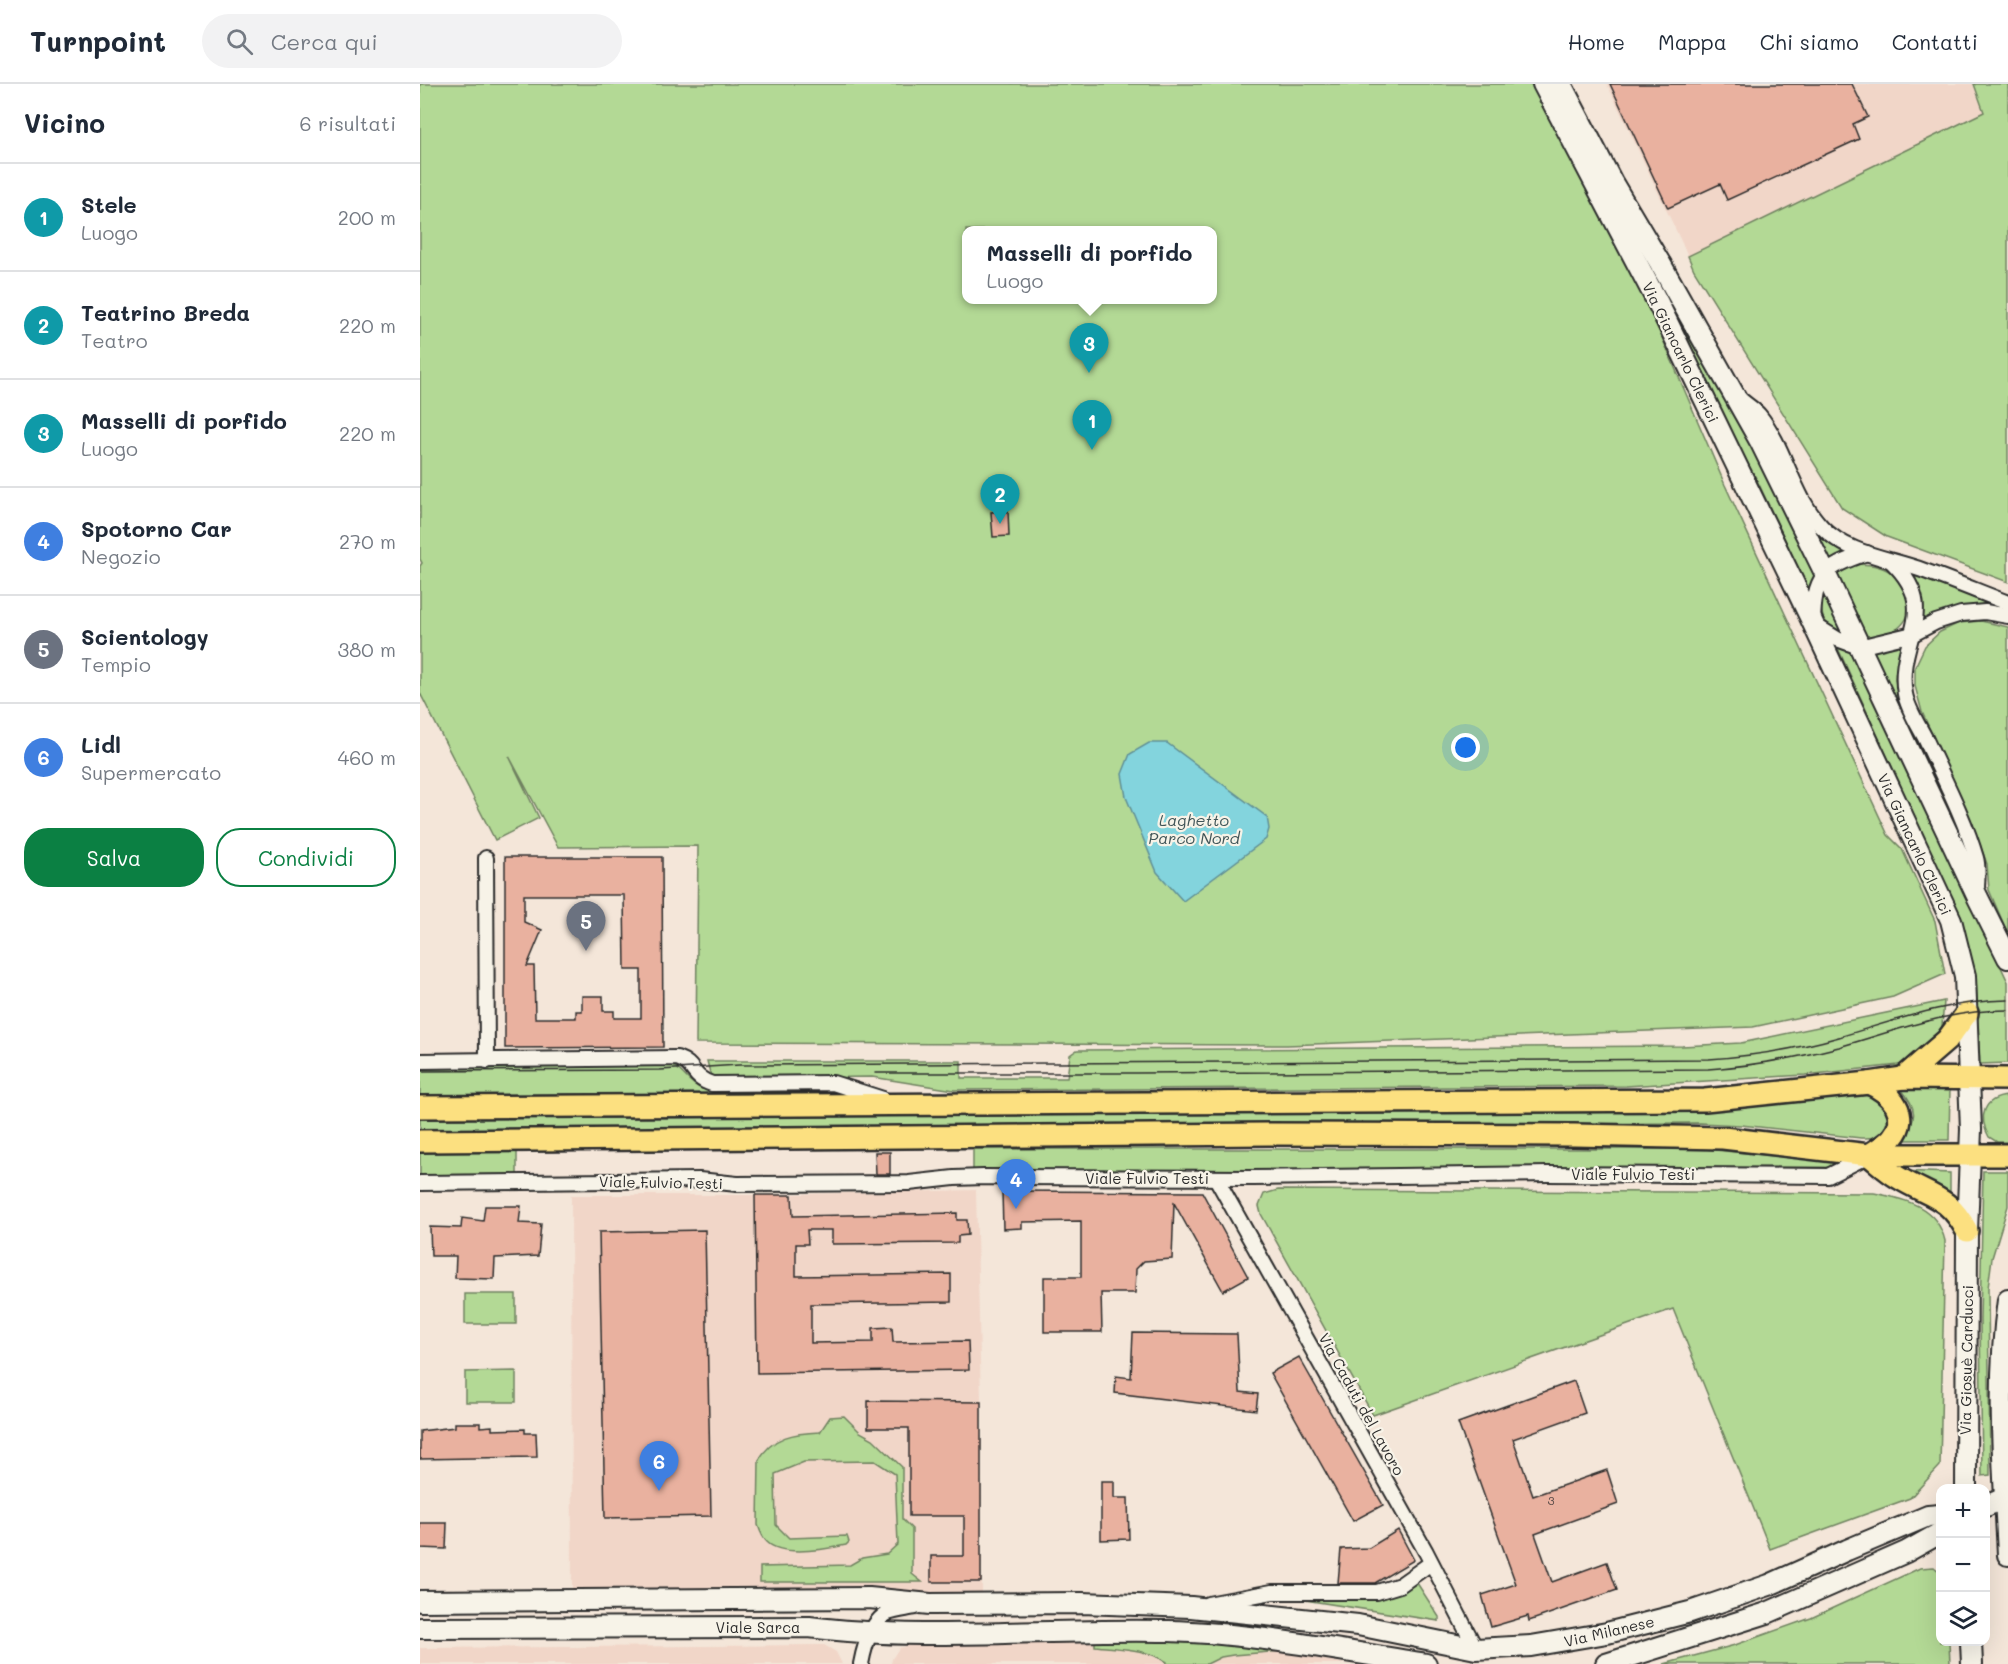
<!DOCTYPE html>
<html lang="it">
<meta charset="utf-8">
<style>
:root{--surface:#fff;--page:#f2f2f3;--text:#1f2937;--muted:#747a83;--line:#e0e1e3;--accent:#0b8043}
body{margin:0;font-family:Mali,sans-serif;background:var(--page);color:var(--text)}
.controls{position:absolute;right:18px;bottom:18px;display:grid;overflow:hidden;border-radius:12px;box-shadow:0 6px 24px #0002}
.controls button{width:54px;height:54px;display:grid;place-items:center;padding:0;border:0;border-bottom:2px solid var(--line);background:var(--surface);color:var(--text);font:30px sans-serif}
.you{position:absolute;left:1046px;top:664px;width:21px;height:21px;margin:-15px;border:4px solid #fff;border-radius:50%;background:#1a73e8;box-shadow:0 0 0 9px #1a73e833}
.badge{display:grid;place-items:center;width:39px;height:39px;border-radius:50%;background:var(--accent);color:#fff;font-size:20px;font-weight:700}
.pin{position:absolute;translate:-50% -50px;filter:drop-shadow(0 2px 3px #0008)}
.pin::after{content:'';position:absolute;top:32px;width:21px;height:18px;background:inherit;clip-path:polygon(0 0,100% 0,50% 100%)}
.popup{position:absolute;left:542px;top:142px;width:255px;height:78px;box-sizing:border-box;display:grid;place-content:center;border-radius:12px;background:var(--surface);filter:drop-shadow(0 2px 4px #0005);font-size:20px;white-space:nowrap;color:var(--muted)}
.popup b{font-size:22px;color:var(--text)}
.popup::after{content:'';position:absolute;left:50%;top:100%;margin-left:-12px;border:12px solid transparent;border-top-color:var(--surface)}
.list{margin:0;padding:0;list-style:none}
h2{display:flex;justify-content:space-between;align-items:center;height:78px;margin:0;padding:0 24px;font-size:26px}
h2 small{font-size:20px;font-weight:400;color:var(--muted)}
.list li{display:grid;grid-template-columns:39px 1fr auto;gap:18px;align-items:center;box-sizing:border-box;height:108px;padding:0 24px;border-top:2px solid var(--line)}
.list b{display:block;font-size:22px;white-space:nowrap}
.list p{margin:0;font-size:20px;white-space:nowrap;color:var(--muted)}
.list em{font-size:20px;font-style:normal;color:var(--muted)}
.actions{display:flex;gap:12px;padding:18px 24px}
.actions a{flex:1;padding:14px 0;border:2px solid var(--accent);border-radius:24px;text-align:center;font-size:21px;color:var(--accent)}
.actions .main{background:var(--accent);color:#fff}
.icon{flex:none;width:33px;height:33px;fill:none;stroke:currentColor;stroke-width:2;stroke-linecap:round;stroke-linejoin:round}
.map{position:relative;flex:none;width:1588px;height:1580px;overflow:hidden}
header{display:flex;align-items:center;gap:36px;box-sizing:border-box;height:84px;padding:0 30px;background:var(--surface);border-bottom:2px solid var(--line)}
header strong{font-size:28px}
nav{display:flex;gap:33px;margin-inline-start:auto;font-size:21px}
.search{width:420px;height:54px;background:var(--page);display:flex;align-items:center;gap:15px;box-sizing:border-box;padding:0 21px;border-radius:33px;color:var(--muted);font-size:22px}
main{display:flex}
aside{flex:1;background:var(--surface)}
.map>svg:first-child{display:block}
</style>
<header>
<strong>Turnpoint</strong>
<div class="search"><svg class="icon" aria-label="search" viewBox="0 0 24 24"><circle cx="10" cy="10" r="6"/><path d="M15 15l6 6"/></svg>Cerca qui</div>
<nav><a>Home</a><a>Mappa</a><a>Chi siamo</a><a>Contatti</a></nav>
</header>
<main>
<aside>
<h2>Vicino<small>6 risultati</small></h2>
<ul class="list">
<li><span class="badge" style="background:#0f9aa8">1</span><div><b>Stele</b><p>Luogo</p></div><em>200 m</em></li>
<li><span class="badge" style="background:#0f9aa8">2</span><div><b>Teatrino Breda</b><p>Teatro</p></div><em>220 m</em></li>
<li><span class="badge" style="background:#0f9aa8">3</span><div><b>Masselli di porfido</b><p>Luogo</p></div><em>220 m</em></li>
<li><span class="badge" style="background:#3f7fe0">4</span><div><b>Spotorno Car</b><p>Negozio</p></div><em>270 m</em></li>
<li><span class="badge" style="background:#6b7280">5</span><div><b>Scientology</b><p>Tempio</p></div><em>380 m</em></li>
<li><span class="badge" style="background:#3f7fe0">6</span><div><b>Lidl</b><p>Supermercato</p></div><em>460 m</em></li>
</ul>
<div class="actions"><a class="main">Salva</a><a>Condividi</a></div>
</aside>
<div class="map">
<svg width="1588" height="1580" viewBox="0 0 1588 1580">
<rect width="100%" height="100%" fill="#f4e6d9"/>
<filter id="ink" filterUnits="userSpaceOnUse"><feTurbulence type="fractalNoise" baseFrequency=".0167" numOctaves="2"/><feDisplacementMap in="SourceGraphic" scale="12" xChannelSelector="R" yChannelSelector="G"/><feConvolveMatrix kernelMatrix="1 2 1 2 8 2 1 2 1" color-interpolation-filters="sRGB"/></filter>
<g filter="url(#ink)">
<g fill="#f1d6c8">
<polygon points="1187,0 1554,0 1564,28 1268,172"/>
<polygon points="556,1106 561,1318 562,1510 152,1515 151,1111 332,1111"/>
<polygon points="766,1555 869,1568 925,1580 471,1580 472,1575 479,1564 493,1560"/>
<polygon points="404,1561 416,1568 422,1580 0,1580 0,1564"/>
</g>
<g fill="#b3d995" stroke="#6f8260" stroke-width="1.5" fill-rule="evenodd">
<path d="M 0,0 L 1117,0 L 1214,188 L 1305,401 L 1468,751 L 1482,765 L 1515,837 L 1525,890 L 1473,913 L 1333,943 L 867,961 L 276,959 L 278,762 L 138,763 L 89,672 L 119,734 L 75,756 L 0,609 L 0,482 L 2,479 L 0,475 ZM 546,146 L 792,146 L 792,216 L 546,216 Z"/>
<polygon points="1554,0 1588,0 1588,498 1467,453 1422,424 1274,186 1268,172 1564,28"/>
<polygon points="1193,113 1352,401 1397,493 1390,509 1336,394 1283,299"/>
<polygon points="1397,450 1428,468 1410,477"/>
<path d="M 1430,480 C 1442,480 1456,480 1467,486 C 1488,497 1499,529 1477,545 C 1468,550 1455,551 1445,553 L 1415,487 Z"/>
<path d="M 1492,489 L 1588,524 L 1588,528 C 1552,521 1533,521 1501,538 C 1501,519 1500,506 1492,489 Z"/>
<path d="M 1403,503 L 1426,554 C 1400,540 1399,530 1403,503 Z"/>
<polygon points="1561,537 1588,543 1588,850 1569,806 1567,780 1551,736 1502,628 1495,602 1495,583 1505,562 1520,548 1539,539"/>
<path d="M 1483,558 C 1480,570 1475,583 1475,595 C 1477,618 1507,671 1518,694 L 1512,696 L 1453,567 L 1470,564 Z"/>
<polygon points="1416,560 1431,565 1588,898 1588,979 1560,980 1556,894 1539,834 1526,801"/>
<polygon points="1524,917 1522,942 1517,954 1488,980 1385,991 1206,1002 534,1006 452,993 297,995 291,993 287,977 541,977 541,994 647,994 650,971 657,966 1262,962 1321,959"/>
<path d="M 249,980 C 260,982 267,999 282,1005 L 404,1004 L 404,1009 L 0,1011 L 0,982 Z"/>
<path d="M 1530,1003 L 1529,1056 L 1481,1056 C 1498,1036 1498,1024 1480,1004 Z"/>
<path d="M 1446,1011 C 1474,1015 1478,1047 1455,1053 C 1451,1054 1445,1054 1441,1054 L 1321,1041 L 1280,1039 L 0,1046 L 0,1035 L 1233,1028 L 1304,1024 Z"/>
<path d="M 1588,1012 L 1588,1058 L 1577,1058 L 1569,1053 C 1558,1033 1563,1014 1588,1012 Z"/>
<polygon points="553,1065 1285,1065 1415,1078 1415,1083 553,1087"/>
<polygon points="0,1068 97,1068 97,1090 0,1091"/>
<polygon points="1481,1087 1530,1089 1530,1108"/>
<polygon points="1563,1087 1588,1087 1588,1122 1572,1174 1568,1204 1570,1391 1562,1392 1560,1236"/>
<path d="M 858,1106 L 1454,1109 C 1485,1115 1517,1122 1525,1157 L 1520,1382 L 1490,1414 L 1350,1465 L 1253,1225 L 953,1331 L 841,1130 L 839,1122 L 844,1110 Z"/>
<rect x="45" y="1210" width="51" height="30"/>
<polygon points="96,1287 96,1318 45,1318 45,1288"/>
<path d="M 424,1332 L 440,1348 L 453,1355 L 482,1383 L 482,1435 L 492,1445 L 492,1490 L 502,1498 L 340,1498 L 340,1483 L 430,1481 L 442,1474 L 467,1470 L 478,1460 L 475,1390 L 455,1377 L 384,1378 L 355,1390 L 356,1441 L 369,1454 L 427,1452 L 429,1458 L 426,1461 C 407,1465 362,1473 347,1458 C 342,1453 340,1447 338,1441 L 339,1376 C 352,1352 375,1349 400,1348 L 410,1333 Z"/>
<polygon points="1514,1483 1520,1488 1520,1558 1529,1558 1530,1580 1244,1580 1315,1561 1391,1534 1500,1484"/>
<polygon points="997,1499 1019,1533 1019,1537 879,1515 879,1513 972,1510"/>
<path d="M 675,1557 L 766,1557 L 862,1567 L 813,1571 L 801,1573 L 787,1580 L 746,1580 L 747,1578 C 725,1564 699,1565 675,1562 Z"/>
</g>
<polygon fill="#83d4dd" stroke="#609096" stroke-width="1.5" points="729,659 747,659 847,733 849,745 846,755 763,817 737,788 706,713 702,690 710,670"/>
<g fill="#e9b19f" stroke="#2b2b2b" stroke-width="1.5" fill-rule="evenodd">
<polygon points="1190,0 1432,0 1448,33 1433,40 1439,55 1307,116 1300,100 1248,124"/>
<polygon points="588,427 589,452 573,453 571,428"/>
<path d="M 85,773 L 242,773 L 243,963 L 85,964 ZM 104,811 L 204,811 L 205,886 L 221,886 L 221,934 L 194,934 L 194,927 L 183,927 L 183,912 L 162,912 L 162,927 L 156,927 L 156,934 L 115,934 L 114,882 L 107,882 L 122,846 L 104,838 Z"/>
<polygon points="455,1068 470,1068 470,1090 456,1090"/>
<polygon points="582,1107 782,1108 828,1193 803,1207 754,1119 752,1175 724,1177 716,1185 715,1209 681,1209 682,1248 624,1248 624,1193 661,1193 661,1137 602,1138 602,1144 583,1145"/>
<polygon points="335,1111 372,1111 373,1132 537,1129 537,1136 547,1136 548,1151 538,1152 538,1159 412,1160 412,1146 387,1146 388,1160 376,1160 376,1192 531,1190 531,1218 391,1220 391,1259 453,1258 453,1244 472,1243 473,1258 548,1257 549,1286 337,1289"/>
<polygon points="65,1122 101,1122 99,1139 121,1140 118,1172 75,1174 74,1195 35,1194 36,1172 11,1172 10,1143 41,1144 42,1134 63,1137"/>
<polygon points="285,1146 291,1432 185,1434 179,1148"/>
<polygon points="713,1249 817,1250 820,1308 838,1310 836,1326 695,1309 696,1292 711,1294"/>
<polygon points="879,1273 963,1421 933,1437 850,1289"/>
<polygon points="1154,1297 1165,1329 1093,1355 1113,1412 1187,1386 1198,1420 1115,1450 1132,1498 1187,1478 1197,1506 1109,1537 1108,1532 1071,1543 1062,1511 1096,1500 1038,1339"/>
<polygon points="448,1317 561,1318 561,1498 511,1498 511,1472 544,1472 544,1432 489,1432 489,1344 448,1344"/>
<polygon points="35,1339 60,1339 60,1343 72,1342 72,1346 105,1345 105,1349 116,1349 117,1373 0,1375 0,1347 35,1343"/>
<polygon points="681,1397 694,1397 694,1414 708,1414 709,1455 681,1456"/>
<polygon points="0,1439 27,1439 26,1465 0,1464"/>
<polygon points="978,1446 994,1476 955,1499 918,1499 921,1465 949,1464"/>
</g>
<g fill="none" stroke-linecap="round" stroke-linejoin="round">
<g stroke="#2b2b2b" stroke-width="18">
<g id="street">
<path d="M 1321,316 C 1327,321 1334,325 1339,331 C 1366,364 1372,412 1402,443 C 1427,470 1469,474 1502,486 C 1531,496 1559,508 1588,519"/>
<path d="M 1447,469 C 1402,484 1394,492 1393,540 L 1417,555 L 1439,563 L 1493,550 L 1516,538 L 1541,530 L 1565,528 L 1588,532"/>
<path d="M 1472,478 C 1523,528 1475,555 1485,610 C 1488,626 1499,642 1506,656 C 1523,693 1545,735 1556,774 C 1559,784 1557,796 1557,806"/>
<polyline points="66,774 67,977"/>
<path d="M 0,977 L 257,974 C 277,981 270,993 292,1000 L 413,999 L 463,1015"/>
<polyline points="796,1094 1006,1468 1056,1565"/>
<polyline points="0,1099 279,1096 317,1100 489,1099 534,1094 564,1093 832,1094 1128,1090 1408,1092 1448,1072"/>
<polyline points="788,1520 852,1508 957,1508 980,1501 1011,1479"/>
<path d="M 441,1580 C 444,1564 451,1537 468,1529 C 476,1526 487,1525 496,1523"/>
</g>
</g>
<g stroke="#2b2b2b" stroke-width="24">
<g id="secondary">
<polyline points="1123,0 1239,221 1390,533 1531,836 1545,892 1551,1045 1547,1147 1546,1404"/>
<polyline points="1141,0 1192,98 1240,179 1340,357 1405,489 1558,814 1588,874"/>
<path d="M 1588,1216 C 1576,1300 1584,1387 1588,1471"/>
<polyline points="1566,1422 1585,1414"/>
<polyline points="0,1517 449,1514 510,1520 662,1519 771,1523 938,1541 1056,1565 1111,1562 1187,1549 1270,1528 1349,1501 1427,1466 1508,1432 1520,1431"/>
<path d="M 0,1544 L 389,1543 C 508,1558 629,1544 748,1547 C 833,1549 922,1567 1006,1580"/>
<polyline points="1551,1558 1552,1580"/>
<polyline points="1186,1580 1347,1529 1486,1468 1520,1449"/>
</g>
</g>
<g stroke="#2b2b2b" stroke-width="26">
<g id="primary">
<polyline points="1483,994 1527,956 1547,929"/>
<polyline points="0,1023 1285,1016 1449,999 1483,994 1588,995"/>
<polyline points="0,1057 848,1050 1154,1051 1303,1054 1449,1071 1588,1071"/>
<path d="M 1449,1071 C 1459,1079 1468,1088 1479,1094 C 1510,1113 1528,1111 1547,1147"/>
<path d="M 1449,1071 C 1456,1066 1466,1061 1472,1054 C 1492,1031 1470,1008 1449,999"/>
</g>
</g>
<use href="#street" stroke="#f7f3e8" stroke-width="14"/>
<use href="#secondary" stroke="#f7f3e8" stroke-width="20"/>
<use href="#primary" stroke="#fce080" stroke-width="21"/>
<g stroke="#2b2b2b" stroke-width="1.5">
<path d="M 0,987 L 240,986 L 319,981 L 1289,975 C 1333,972 1377,965 1419,953 C 1477,936 1527,917 1588,916"/>
<path d="M 455,989 L 716,989 L 1288,985 C 1333,982 1376,974 1419,963 C 1475,947 1528,926 1588,926"/>
</g>
</g>
</g>
<g text-anchor="middle" dominant-baseline="central" stroke-width="4.5" stroke-linejoin="round" paint-order="stroke">
<g font-size="12" fill="#5a4c48">
<text x="1131" y="1416">3</text>
</g>
<g font-size="15" fill="#2b2b2b" stroke="#f7f3e8">
<text transform="translate(1261 268) rotate(64)">Via Giancarlo Clerici</text>
<text transform="translate(1495 760) rotate(65)">Via Giancarlo Clerici</text>
<text x="1213" y="1090">Viale Fulvio Testi</text>
<text x="727" y="1094">Viale Fulvio Testi</text>
<text transform="translate(241 1098) rotate(1)">Viale Fulvio Testi</text>
<text transform="translate(1546 1276) rotate(-89)">Via Giosuè Carducci</text>
<text transform="translate(942 1320) rotate(61)">Via Caduti del Lavoro</text>
<text x="338" y="1543">Viale Sarca</text>
<text transform="translate(1189 1547) rotate(-13)">Via Milanese</text>
</g>
<g font-size="16" font-style="italic" fill="#415558" stroke="#f7f3e8">
<text x="774" y="735">Laghetto<tspan x="774" dy="18">Parco Nord</tspan></text>
</g>
</g>
</svg>
<div class="controls">
<button>+</button>
<button>−</button>
<button><svg class="icon" aria-label="layers" viewBox="0 0 24 24"><path d="M12 4l9 5-9 5-9-5zM3 14l9 5 9-5"/></svg></button>
</div>
<div class="you"></div>
<div class="pin badge" style="left:672px;top:366px;background:#0f9aa8">1</div>
<div class="pin badge" style="left:580px;top:440px;background:#0f9aa8">2</div>
<div class="pin badge" style="left:669px;top:289px;background:#0f9aa8">3</div>
<div class="popup"><b>Masselli di porfido</b>Luogo</div>
<div class="pin badge" style="left:596px;top:1125px;background:#3f7fe0">4</div>
<div class="pin badge" style="left:166px;top:867px;background:#6b7280">5</div>
<div class="pin badge" style="left:239px;top:1407px;background:#3f7fe0">6</div>
</div>
</main>
